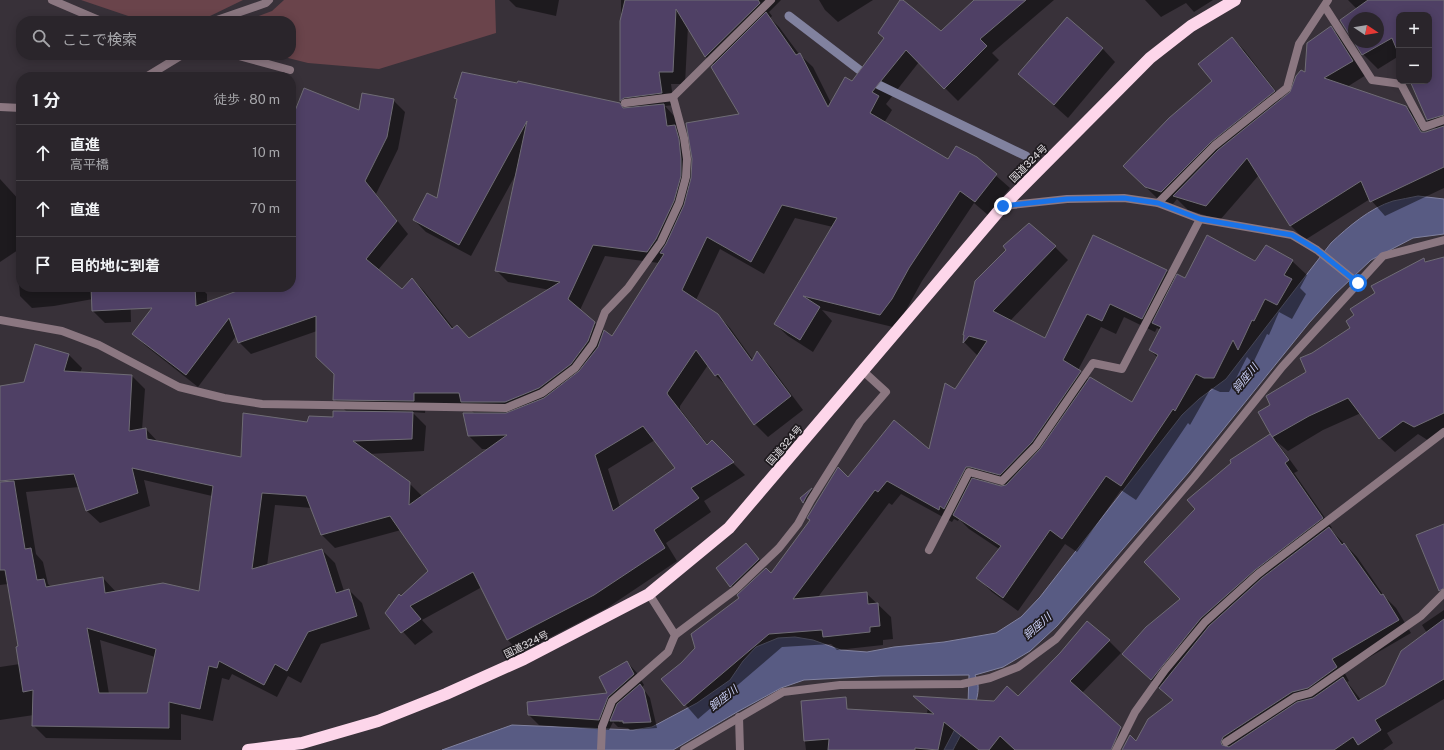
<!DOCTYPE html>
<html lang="ja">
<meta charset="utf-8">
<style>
:root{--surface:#2a252b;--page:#363137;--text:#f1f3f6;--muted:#a5a5a9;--line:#464247}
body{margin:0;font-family:"Public Sans","Noto Sans JP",sans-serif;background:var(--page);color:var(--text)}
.controls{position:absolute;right:12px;top:12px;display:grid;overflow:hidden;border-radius:8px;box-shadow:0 2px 10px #0003}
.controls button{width:36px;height:36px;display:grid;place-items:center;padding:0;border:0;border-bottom:1px solid var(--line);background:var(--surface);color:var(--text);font:20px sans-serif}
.compass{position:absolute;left:1348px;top:12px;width:36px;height:36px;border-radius:50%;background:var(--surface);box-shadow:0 2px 10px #0003;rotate:102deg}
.stop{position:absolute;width:12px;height:12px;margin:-9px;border:3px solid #1a73e8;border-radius:50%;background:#fff}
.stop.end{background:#1a73e8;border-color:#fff;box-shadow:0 1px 4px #0008}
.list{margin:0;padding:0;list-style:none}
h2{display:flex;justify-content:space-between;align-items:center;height:52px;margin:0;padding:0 16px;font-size:17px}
h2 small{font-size:13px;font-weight:400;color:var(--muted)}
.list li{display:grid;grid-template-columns:26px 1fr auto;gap:12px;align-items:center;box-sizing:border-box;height:56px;padding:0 16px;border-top:1px solid var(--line)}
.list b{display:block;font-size:15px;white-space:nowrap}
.list p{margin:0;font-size:13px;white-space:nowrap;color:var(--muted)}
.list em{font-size:13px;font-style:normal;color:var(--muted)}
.icon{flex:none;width:22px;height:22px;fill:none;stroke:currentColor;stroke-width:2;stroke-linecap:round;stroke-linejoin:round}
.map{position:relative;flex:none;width:1444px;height:750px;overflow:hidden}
.search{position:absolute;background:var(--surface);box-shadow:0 2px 10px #0003;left:16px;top:16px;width:280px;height:44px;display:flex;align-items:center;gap:10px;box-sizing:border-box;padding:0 14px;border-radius:16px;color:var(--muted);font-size:15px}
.panel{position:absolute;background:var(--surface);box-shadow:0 2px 10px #0003;left:16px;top:72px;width:280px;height:220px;border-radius:16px}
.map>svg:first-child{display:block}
</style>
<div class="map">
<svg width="1444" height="750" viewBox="0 0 1444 750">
<rect width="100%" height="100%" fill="#383139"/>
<g fill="#6a444b">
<polygon points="81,0 243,0 206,18 205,21 143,21"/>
<polygon points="284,0 495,0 496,33 379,69 308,63 276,55 291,55 291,21 245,21 272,11"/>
</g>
<path fill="#585b83" stroke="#81829f" d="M 1418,196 L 1444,199 L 1444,234 L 1413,238 L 1371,260 L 1334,295 L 1309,323 L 1188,473 L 1057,626 L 1030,651 L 1003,667 L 975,675 C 987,695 962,731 953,750 L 944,750 L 968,704 L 969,675 L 881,676 L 804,680 L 781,688 L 737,712 L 673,750 L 442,750 L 512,725 L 633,730 L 652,727 L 697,703 L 730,680 L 743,661 L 756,647 L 778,638 L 795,637 L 813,640 L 841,650 L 867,652 L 894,647 L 944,642 L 996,633 L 1021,617 L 1040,597 L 1182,415 L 1199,399 L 1226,379 L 1331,243 C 1348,227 1370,208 1393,201 C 1401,199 1410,198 1418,196 Z"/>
<g fill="#0007" fill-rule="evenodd">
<polygon points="509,0 559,0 556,16 516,7"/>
<path d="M 621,0 L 781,0 L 769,12 L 772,16 L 770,18 L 779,27 L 799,54 L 813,67 L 831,103 L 852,82 L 885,39 L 941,33 L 976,0 L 1054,0 L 992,53 L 999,60 L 958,101 L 919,62 L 886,104 L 892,110 L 884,123 L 948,161 L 976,158 L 1010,188 L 988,215 L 974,203 L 922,281 L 905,312 L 893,327 L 822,310 L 832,321 L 813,352 L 788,336 L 775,324 L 833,227 L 795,218 L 764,274 L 720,249 L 696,300 L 717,314 L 730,328 L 753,360 L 757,353 L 770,366 L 803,410 L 768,437 L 755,424 L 729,388 L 716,376 L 708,365 L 680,406 L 680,409 L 708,445 L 712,442 L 745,475 L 704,501 L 711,512 L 666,543 L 677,561 L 607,608 L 520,653 L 508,640 L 482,587 L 422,620 L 433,632 L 415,645 L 386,613 L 401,597 L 429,571 L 401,530 L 335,548 L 322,535 L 312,508 L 275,505 L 267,566 L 322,550 L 335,563 L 344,591 L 349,590 L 362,603 L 370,629 L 321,644 L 301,683 L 288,676 L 277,697 L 232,674 L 229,680 L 222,678 L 213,721 L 181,714 L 181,740 L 46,738 L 33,725 L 34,715 L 0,720 L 0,667 L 20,664 L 19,647 L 8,584 L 0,585 L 0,387 L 25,383 L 36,345 L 69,355 L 82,368 L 80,373 L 132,376 L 145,389 L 142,430 L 146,429 L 158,442 L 242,458 L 308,423 L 334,418 L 347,412 L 334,399 L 335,375 L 317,331 L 251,354 L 239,342 L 236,336 L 198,387 L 146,346 L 134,334 L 182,287 L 200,287 L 207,294 L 207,303 L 251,287 L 291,287 L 291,122 L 360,111 L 393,100 L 405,112 L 398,149 L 376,194 L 408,234 L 378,270 L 402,290 L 412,279 L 424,291 L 454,329 L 470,339 L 550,290 L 508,282 L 496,270 L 516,174 L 471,256 L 426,232 L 414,220 L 438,200 L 458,100 L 455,98 L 619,104 L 625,109 L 629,109 L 621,100 ZM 688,26 L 706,57 L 715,65 L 741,115 L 692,168 L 686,138 L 677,129 L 675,117 L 665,106 L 674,105 L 671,84 L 685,84 ZM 605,256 L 659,263 L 612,338 L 580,310 ZM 426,404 L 466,405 L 475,414 L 469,436 L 482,449 L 489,449 L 422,496 L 409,483 L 369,454 L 424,451 L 426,426 L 412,412 L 425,413 ZM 655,440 L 676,468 L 620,507 L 608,469 ZM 144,480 L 212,496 L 200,592 L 116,592 L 103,578 L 51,587 L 48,584 L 43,562 L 36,554 L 26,492 L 79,487 L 87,511 L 100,523 L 150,506 ZM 100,640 L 155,657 L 147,694 L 109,694 Z"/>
<polygon points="819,0 873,0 838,22 825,10"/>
<polygon points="1145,0 1213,0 1194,12 1186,3 1161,17"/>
<polygon points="1348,0 1444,0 1444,188 1385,216 1370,199 1305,240 1291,226 1259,175 1220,220 1188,210 1177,199 1173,204 1158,199 1124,166 1213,81 1232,38 1244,50 1283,100 1291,93 1306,73 1331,27 1345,42 1366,75 1347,87 1406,106 1421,121 1426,132 1437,129 1427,120 1411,81 1429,81 1429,15 1399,15 1399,56 1378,69 1363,54 1355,42 1378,42 1378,18 1354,18 1354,40 1341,20 1357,9"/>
<polygon points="1102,48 1115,62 1068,118 1019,74"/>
<polygon points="0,179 21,202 21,248 0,262"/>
<path d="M 1093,236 L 1167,271 L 1176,280 L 1185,279 L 1256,262 L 1292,261 L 1307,275 L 1300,288 L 1306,294 L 1292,319 L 1279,312 L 1269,335 L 1267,334 L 1253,363 L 1247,357 L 1229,392 L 1220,392 L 1211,388 L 1190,425 L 1188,423 L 1136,500 L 1121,490 L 1077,552 L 1065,544 L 1018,611 L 992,592 L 978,578 L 999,549 L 969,529 L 959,519 L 958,521 L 954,519 L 952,522 L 901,494 L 892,505 L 889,503 L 818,597 L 866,593 L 891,617 L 893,639 L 883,640 L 883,645 L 837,650 L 831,644 L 782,647 L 698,719 L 663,679 L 682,664 L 771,574 L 848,478 L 930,451 L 955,391 L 978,356 L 964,342 L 965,336 L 1055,247 L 1068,260 L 1010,321 L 1046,340 ZM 1124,317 L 1155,332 L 1157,328 L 1160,330 L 1150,350 L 1158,358 L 1132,403 L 1089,380 L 1078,370 L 1101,327 L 1116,334 ZM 985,480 L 1007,486 L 1001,487 L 977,481 Z"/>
<polygon points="17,256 21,256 21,287 130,287 131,322 105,323 93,311 93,299 54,306 32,308 20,296"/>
<polygon points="1444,258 1444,434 1429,441 1418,434 1395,452 1380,438 1361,413 1323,430 1288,451 1277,442 1298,471 1294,473 1332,528 1330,529 1357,557 1384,596 1396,608 1411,633 1344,672 1349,681 1347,682 1361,700 1386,685 1427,633 1422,625 1444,610 1444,699 1387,733 1393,743 1383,750 1135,750 1174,701 1133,664 1182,599 1275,440 1259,412 1272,405 1308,372 1312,354 1352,329 1424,259 1427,262"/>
<polygon points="812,489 818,495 810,509 801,498"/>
<polygon points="746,544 765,566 738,593 717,568"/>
<polygon points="1109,641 1121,653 1082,693 1123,731 1107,750 806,750 804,734 927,714 929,698 995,702 1018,697"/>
<path d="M 627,662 L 637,673 L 644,685 L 642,687 L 650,698 L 657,728 L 630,730 L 628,728 L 618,727 L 613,722 L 609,730 L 539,725 L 529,715 L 609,694 ZM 619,720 L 628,721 L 628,723 L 619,722 Z"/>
</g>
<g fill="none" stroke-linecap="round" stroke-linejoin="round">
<polyline stroke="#81829f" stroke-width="9" points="789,16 879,85 1026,156"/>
</g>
<g fill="#4f4065" stroke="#6f6c75" fill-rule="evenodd">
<polygon points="625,0 758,0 760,3 705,57 676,9 673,72 659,72 662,93 624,98 620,101 620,21"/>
<path d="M 900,0 L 903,0 L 941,31 L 974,0 L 1026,0 L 980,39 L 987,46 L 944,89 L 906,50 L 872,92 L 879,96 L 870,113 L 948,159 L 956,146 L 977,157 L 997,174 L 975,202 L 960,191 L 909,268 L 892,299 L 880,315 L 803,296 L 820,307 L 800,340 L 774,324 L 837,218 L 782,205 L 751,262 L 707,237 L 682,290 L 718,314 L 752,361 L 757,351 L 791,396 L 754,425 L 718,374 L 715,376 L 696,350 L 667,393 L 668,395 L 707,445 L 712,440 L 734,462 L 691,488 L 699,498 L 654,530 L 665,548 L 594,595 L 507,640 L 473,572 L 410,606 L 421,619 L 401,633 L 385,613 L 399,594 L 401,596 L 428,571 L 390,516 L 321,535 L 306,496 L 262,493 L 252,569 L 322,549 L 336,593 L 349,589 L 357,616 L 308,632 L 287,671 L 275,664 L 264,685 L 219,661 L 217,668 L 209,666 L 200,709 L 169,702 L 169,728 L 32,726 L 33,690 L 23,692 L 16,647 L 18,646 L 5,570 L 0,570 L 0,482 L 14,481 L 25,549 L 31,548 L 37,580 L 44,579 L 46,587 L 103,577 L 105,593 L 163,583 L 199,591 L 213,486 L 132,468 L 138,493 L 86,511 L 74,474 L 0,481 L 0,386 L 24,382 L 35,344 L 69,354 L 64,371 L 132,375 L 129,431 L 146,428 L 147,439 L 241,457 L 243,413 L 307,422 L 309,416 L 333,417 L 333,411 L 413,412 L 412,439 L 353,441 L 410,482 L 409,505 L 507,435 L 468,436 L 463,413 L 506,413 L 544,398 L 579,371 L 598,347 L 604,330 L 612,336 L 664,254 L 660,253 L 666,244 L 684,205 L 691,178 L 692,159 L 686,123 L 739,114 L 711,67 L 766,12 L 796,55 L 800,53 L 828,107 L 845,77 L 852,81 L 884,38 L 878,33 ZM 643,426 L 675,468 L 613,511 L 595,455 ZM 87,628 L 156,649 L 147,693 L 99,693 Z"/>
<polygon points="1368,0 1444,0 1444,115 1427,120 1410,81 1429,81 1429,15 1399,15 1399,55 1392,38 1362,55 1354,42 1378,42 1378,18 1354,18 1354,42 1340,20"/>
<polygon points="1067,17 1103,48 1054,105 1018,74"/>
<polygon points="1331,26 1353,61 1324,78 1406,106 1421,132 1426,132 1444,126 1444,167 1370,202 1361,181 1290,226 1247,158 1206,206 1173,196 1218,150 1290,92 1296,76 1301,70 1305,72 1307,43"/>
<polygon points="1232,37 1275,91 1211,142 1161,192 1145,187 1123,166 1169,118 1212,81 1198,64"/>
<polygon points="462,72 517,83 518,81 620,103 623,108 664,104 667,126 675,125 679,139 681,159 681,176 674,201 656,239 647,252 593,245 568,299 595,322 588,341 571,364 539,388 505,402 461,402 459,393 414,393 414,401 333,400 334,374 316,357 316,316 238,343 229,318 186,375 132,334 152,308 92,311 91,287 195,287 196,306 248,287 291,287 291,121 304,88 359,110 362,93 394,99 387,137 365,181 397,221 366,259 402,289 412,278 452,329 457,325 469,338 560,282 495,271 527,121 459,245 413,220 427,193 437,198 457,99 454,98"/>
<polygon points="1029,223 1056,246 993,311 1045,338 1093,235 1167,270 1142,319 1110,304 1102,321 1087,314 1063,360 1081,371 1032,442 1000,475 970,467 966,467 944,509 940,506 939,510 887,481 878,492 875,490 793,599 867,592 868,604 878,603 880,626 870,627 870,632 823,637 822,630 769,634 684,706 661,679 681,663 695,648 691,634 739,598 737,595 766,568 771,573 810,520 807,518 838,467 848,477 894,420 929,449 945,383 955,389 987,341 969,336 963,343 964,335 963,335 975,281 1006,250 1003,246"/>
<polygon points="1207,235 1255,261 1266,245 1293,260 1284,275 1292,279 1277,305 1265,299 1254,321 1252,320 1238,350 1233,340 1214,378 1204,378 1196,374 1175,411 1173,409 1121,486 1106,476 1062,539 1050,530 1003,598 976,578 1001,546 953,515 972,478 1001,486 1006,485 1040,449 1090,377 1132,402 1158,355 1149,350 1161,327 1152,323 1177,274 1185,278"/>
<polygon points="1444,257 1444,413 1414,427 1403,421 1379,439 1348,398 1309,416 1272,437 1258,412 1270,405 1266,396 1306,372 1300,358 1312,353 1350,328 1346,321 1354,315 1350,309 1375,293 1371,286 1424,258 1425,262"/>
<polygon points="1270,434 1289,460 1285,463 1323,518 1255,570 1201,618 1151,680 1122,654 1146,627 1180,599 1144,562 1195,509 1187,500 1231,463 1230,460"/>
<polygon points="812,488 806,497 803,503 800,498"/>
<polygon points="1444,524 1444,588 1439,591 1416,535"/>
<polygon points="1329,527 1342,545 1344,543 1381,595 1383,594 1399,620 1332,659 1337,667 1308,688 1292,692 1223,737 1221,742 1222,745 1229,747 1297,702 1313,698 1343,677 1358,701 1385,685 1401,651 1444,619 1444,679 1375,720 1381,730 1358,745 1353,737 1334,750 1122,750 1130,735 1136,741 1148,719 1173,700 1159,688 1209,626 1262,578"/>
<polygon points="746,543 759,559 730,587 716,568"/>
<polygon points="1087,621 1110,640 1070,681 1121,727 1111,750 1015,750 1000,736 989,750 979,750 944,722 938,750 915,748 915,750 828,750 829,739 804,741 801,701 846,697 847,709 934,714 913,696 994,701 1007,686 1018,696 1060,653"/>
<polygon points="627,661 634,674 608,697 599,720 528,715 527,702 607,693 599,677"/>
<polygon points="640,684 644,690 651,722 623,723 623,721 610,721 617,704"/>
</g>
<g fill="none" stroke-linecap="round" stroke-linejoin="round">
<g stroke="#8b7781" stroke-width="8">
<polyline points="52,0 101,21"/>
<polyline points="1325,7 1372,80 1401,84 1424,127 1444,120"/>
<polyline points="214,21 266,3 269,0"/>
<polyline points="235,55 290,70"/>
<polyline points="146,77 182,55"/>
<polyline points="625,103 673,97 771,0"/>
<polyline points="0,107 21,108"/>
<polyline points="1158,203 1214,146 1287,88 1299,44 1328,0"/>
<polyline points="1003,206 1067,199 1124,198 1158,203 1200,219 1292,235 1317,250 1358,283"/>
<polyline points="0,320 62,331 99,345 179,387 224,398 262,404 506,408 542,393 575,368 593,344 605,312 628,288 661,242 679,203 686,177 687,159 684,138 673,97"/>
<polyline points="929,550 969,472 1002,481 1036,446 1093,363 1122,369 1200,219"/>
<polyline points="675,635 735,590 779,548 798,524 811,500 860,422 886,392 863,371"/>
<polyline points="739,717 740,750"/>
<polyline points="1226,742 1295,697 1310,693 1421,616 1444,593"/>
<polyline points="601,750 602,727 612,701 668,652 675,635 649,594"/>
<polyline points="684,750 783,692 840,685 962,684 990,678 1018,667 1056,639 1194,477 1282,367 1383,256 1444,240"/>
<polyline points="1116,750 1135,712 1165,670 1205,622 1258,574 1444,432"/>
</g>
<polyline stroke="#fdd6ea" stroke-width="12" points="248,750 302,743 378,721 446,694 524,659 649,594 729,528 1003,206 1150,58 1191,26 1235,0"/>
</g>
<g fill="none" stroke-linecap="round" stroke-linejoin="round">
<polyline stroke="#1a73e8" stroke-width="5" points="1003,206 1067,199 1124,198 1158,203 1200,219 1292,235 1317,250 1358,283"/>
</g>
<g text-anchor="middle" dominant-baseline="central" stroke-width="3.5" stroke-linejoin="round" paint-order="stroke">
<g font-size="10" fill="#e1dde1" stroke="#1e1a1e">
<text transform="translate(1028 163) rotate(-45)">国道324号</text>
<text transform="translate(784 445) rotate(-49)">国道324号</text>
<text transform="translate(526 644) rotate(-26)">国道324号</text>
</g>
<g font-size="11" font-style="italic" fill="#cbd0f8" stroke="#1e1a1e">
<text transform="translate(1245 378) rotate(-50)">銅座川</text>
<text transform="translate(1037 626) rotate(-41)">銅座川</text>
<text transform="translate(723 698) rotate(-38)">銅座川</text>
</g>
</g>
</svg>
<div class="controls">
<button>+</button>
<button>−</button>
</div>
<svg class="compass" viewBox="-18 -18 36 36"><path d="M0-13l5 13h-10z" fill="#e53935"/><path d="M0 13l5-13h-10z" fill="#a5a5a9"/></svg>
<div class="stop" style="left:1358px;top:283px"></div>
<div class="stop end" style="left:1003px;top:206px"></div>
<div class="search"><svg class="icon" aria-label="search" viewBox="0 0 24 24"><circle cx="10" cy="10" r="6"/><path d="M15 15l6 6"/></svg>ここで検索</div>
<section class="panel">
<h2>1 分<small>徒歩 · 80 m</small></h2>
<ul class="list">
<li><svg class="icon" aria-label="ahead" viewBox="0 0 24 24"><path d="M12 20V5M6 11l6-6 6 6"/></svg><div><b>直進</b><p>高平橋</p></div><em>10 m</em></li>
<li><svg class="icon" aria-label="ahead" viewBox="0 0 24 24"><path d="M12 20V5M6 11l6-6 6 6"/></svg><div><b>直進</b></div><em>70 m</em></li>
<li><svg class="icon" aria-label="arrive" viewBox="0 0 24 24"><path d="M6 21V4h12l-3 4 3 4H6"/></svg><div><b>目的地に到着</b></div></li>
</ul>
</section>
</div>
